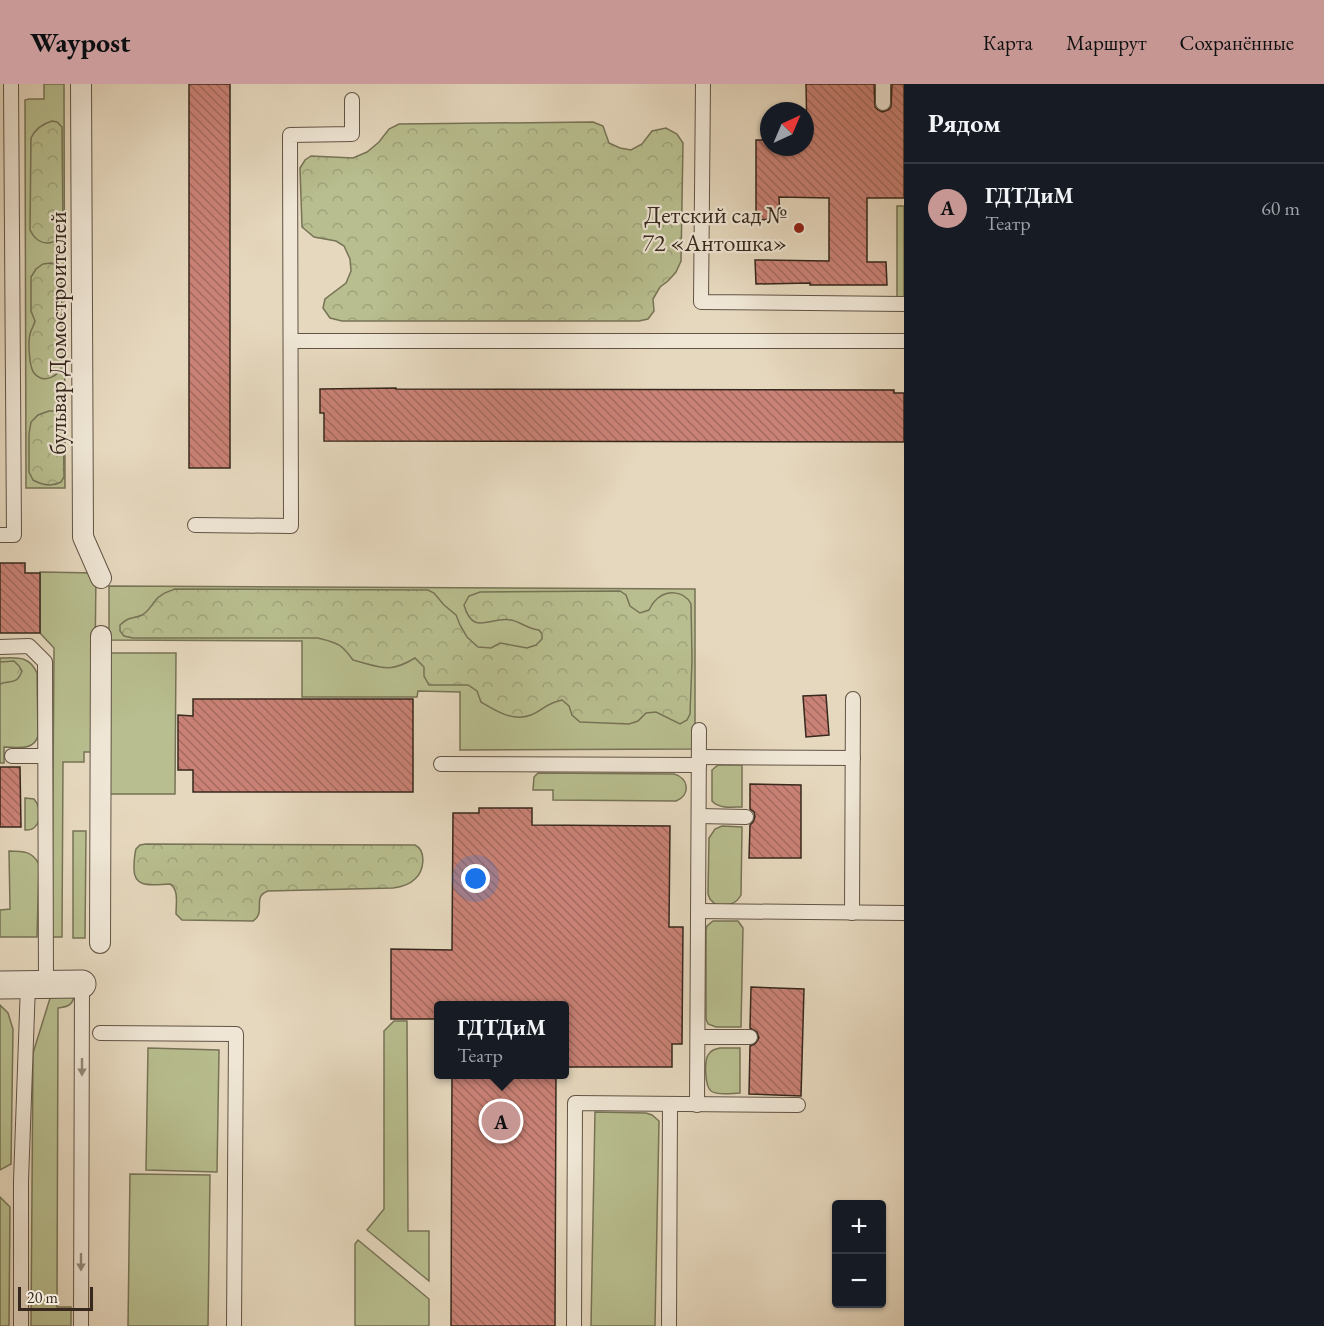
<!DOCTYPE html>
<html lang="ru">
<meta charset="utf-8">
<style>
:root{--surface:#171b24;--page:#242831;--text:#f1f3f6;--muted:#9ea1a6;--line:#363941;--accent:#c59692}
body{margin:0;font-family:"EB Garamond",serif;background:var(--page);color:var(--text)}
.controls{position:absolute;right:18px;bottom:18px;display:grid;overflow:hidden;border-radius:6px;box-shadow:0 2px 4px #0004}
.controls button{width:54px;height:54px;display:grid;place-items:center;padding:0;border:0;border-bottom:2px solid var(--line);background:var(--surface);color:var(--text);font:30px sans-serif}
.compass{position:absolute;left:760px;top:18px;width:54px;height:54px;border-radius:50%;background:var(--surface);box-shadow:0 2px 4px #0004;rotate:44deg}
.scale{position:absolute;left:18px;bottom:15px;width:75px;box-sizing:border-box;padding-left:6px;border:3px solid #36281d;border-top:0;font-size:16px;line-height:21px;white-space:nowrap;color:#36281d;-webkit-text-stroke:4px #efe6d5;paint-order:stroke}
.you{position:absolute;left:476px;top:795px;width:21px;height:21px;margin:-15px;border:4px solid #fff;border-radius:50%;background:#1a73e8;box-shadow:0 0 0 9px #1a73e833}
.badge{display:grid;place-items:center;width:39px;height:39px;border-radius:50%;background:var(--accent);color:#111;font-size:20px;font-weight:700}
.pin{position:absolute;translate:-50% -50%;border:3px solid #fff;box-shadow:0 2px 6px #0006}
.popup{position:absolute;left:434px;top:917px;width:135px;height:78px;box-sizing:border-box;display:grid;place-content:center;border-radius:6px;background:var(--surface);filter:drop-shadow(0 2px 4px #0005);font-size:20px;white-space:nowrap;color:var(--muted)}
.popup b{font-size:22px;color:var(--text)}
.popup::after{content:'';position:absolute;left:50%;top:100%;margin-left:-12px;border:12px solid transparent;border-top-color:var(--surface)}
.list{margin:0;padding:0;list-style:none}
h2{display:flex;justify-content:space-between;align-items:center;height:78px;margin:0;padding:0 24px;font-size:26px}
h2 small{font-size:20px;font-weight:400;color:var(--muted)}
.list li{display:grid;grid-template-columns:39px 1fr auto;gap:18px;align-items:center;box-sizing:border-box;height:90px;padding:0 24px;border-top:2px solid var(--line)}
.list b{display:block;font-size:22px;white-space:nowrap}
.list p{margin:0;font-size:20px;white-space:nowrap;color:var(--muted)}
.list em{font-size:20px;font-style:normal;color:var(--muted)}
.map{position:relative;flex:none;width:904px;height:1242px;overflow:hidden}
header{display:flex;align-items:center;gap:36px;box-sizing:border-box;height:84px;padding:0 30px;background:var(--accent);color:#111}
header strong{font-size:28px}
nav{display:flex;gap:33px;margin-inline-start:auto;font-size:21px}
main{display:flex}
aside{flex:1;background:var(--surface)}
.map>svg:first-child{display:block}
</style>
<header>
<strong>Waypost</strong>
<nav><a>Карта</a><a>Маршрут</a><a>Сохранённые</a></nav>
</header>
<main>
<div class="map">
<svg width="904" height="1242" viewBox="0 0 904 1242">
<defs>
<pattern id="forest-crowns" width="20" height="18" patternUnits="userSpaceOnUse" patternTransform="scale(1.5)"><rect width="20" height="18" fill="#b8be8f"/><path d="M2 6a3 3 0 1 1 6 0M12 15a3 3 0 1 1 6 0" fill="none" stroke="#9fa37b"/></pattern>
<pattern id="building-back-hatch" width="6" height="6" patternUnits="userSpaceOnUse" patternTransform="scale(1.5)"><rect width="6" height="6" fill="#ca8276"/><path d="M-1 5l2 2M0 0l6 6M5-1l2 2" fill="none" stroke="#a56a60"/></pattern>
</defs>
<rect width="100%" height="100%" fill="#e6d8be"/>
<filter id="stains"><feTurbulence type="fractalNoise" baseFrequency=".00333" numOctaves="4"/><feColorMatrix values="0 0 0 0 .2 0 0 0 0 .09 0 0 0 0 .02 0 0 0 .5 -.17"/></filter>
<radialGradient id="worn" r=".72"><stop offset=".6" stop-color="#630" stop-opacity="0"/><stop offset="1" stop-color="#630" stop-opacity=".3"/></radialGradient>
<g fill="#b8be8f" stroke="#777356" stroke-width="1.5">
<polygon points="44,0 64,0 65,404 26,404 25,16 29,15 44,15"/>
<polygon points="897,122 904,122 904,214 897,213"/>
<polygon points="40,488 96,489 94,668 84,668 84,678 63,678 62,853 52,853 54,564 40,549"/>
<polygon points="109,502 695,505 695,665 460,666 460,608 418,607 417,613 302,613 302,557 109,556"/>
<polygon points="109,569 176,569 175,710 108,710"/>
<path d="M 0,574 C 17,574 29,571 37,589 L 38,652 C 34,667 17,663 4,663 L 4,679 L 0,679 Z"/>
<path d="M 718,681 L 742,681 L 742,723 C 732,723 719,725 712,717 L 712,686 Z"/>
<path d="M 538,689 L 674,690 C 689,694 691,711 676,717 L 553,716 L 553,706 L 533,706 L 534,693 Z"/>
<path d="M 25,714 L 34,715 C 43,725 42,747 25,746 Z"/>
<path d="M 722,742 L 742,743 L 741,811 C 735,822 727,821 716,821 L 710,815 L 708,810 L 709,754 L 715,745 Z"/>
<polygon points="73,747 86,747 85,854 73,854"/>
<path d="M 9,767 C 23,767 32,767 39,780 L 37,853 L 0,853 L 0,826 L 10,825 Z"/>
<polygon points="713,837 738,837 743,844 741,943 716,943 708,940 706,935 706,846 707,842"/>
<path d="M 51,911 L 74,913 C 72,922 66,923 58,924 L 57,1223 L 71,1223 L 71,1242 L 31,1242 L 33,969 Z"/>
<polygon points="0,921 8,929 13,945 11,1080 0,1086"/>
<polygon points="394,937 407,937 408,1147 429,1147 429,1197 367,1146 384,1125 384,947"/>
<polygon points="148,964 219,966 217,1088 146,1086"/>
<path d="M 720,964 L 740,964 L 740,1009 C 732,1009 718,1012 711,1007 C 705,1002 704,978 708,971 C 711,966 715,965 720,964 Z"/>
<polygon points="595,1028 646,1029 652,1031 659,1037 655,1242 591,1242"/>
<polygon points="130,1090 210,1091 208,1242 128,1242"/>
<polygon points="0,1113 10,1123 9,1242 0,1242"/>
<polygon points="358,1156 429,1215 429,1242 355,1242 355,1160"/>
</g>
<g fill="url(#forest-crowns)" stroke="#777356" stroke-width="1.5">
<path d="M 52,37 L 57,38 L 62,43 L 63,145 C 57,164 38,163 30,146 L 31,54 C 35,45 42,40 52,37 Z"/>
<polygon points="593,38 603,42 609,59 620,64 631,66 642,60 652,47 666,44 677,50 683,59 681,177 676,188 668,197 660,203 653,215 654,227 648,235 639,237 342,237 330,234 323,224 325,215 346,199 351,187 350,175 344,162 336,157 314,153 302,143 300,84 305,76 311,72 353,74 367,68 379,58 389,45 399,40"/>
<path d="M 51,179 L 58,181 L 61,186 L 63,279 C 60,292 44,301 34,289 C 29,283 28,258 30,250 C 31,246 34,241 35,237 L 31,227 L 31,193 L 36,185 L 43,180 Z"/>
<path d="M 49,327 L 56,327 L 63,334 L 64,393 L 61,398 C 52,403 42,401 33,396 L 29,388 L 29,350 L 31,338 L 38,331 Z"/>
<path d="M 175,505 L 428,506 L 434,509 L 444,521 L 456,531 L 460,541 L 467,553 L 478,563 L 491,564 L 500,559 L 527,564 L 536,561 L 542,555 L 542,550 L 539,546 C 528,545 521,538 511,536 C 490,532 473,553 464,521 L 469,512 L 480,508 L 620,507 L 626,511 L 630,522 L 640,529 L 649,526 C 651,523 652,520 654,518 C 665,505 684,506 691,520 L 692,576 L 690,630 L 687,636 L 680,640 L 656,628 L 646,629 L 638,637 L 629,640 L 580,638 L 572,631 L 569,622 L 562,616 C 546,619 544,626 531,631 C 513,638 496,627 481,618 L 477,607 L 468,601 L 429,601 L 424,592 L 424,583 L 415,574 C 389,590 381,583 353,576 C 341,559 337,559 318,554 L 133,554 L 124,552 L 120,547 L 120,541 C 131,531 131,536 142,531 C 148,528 151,522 155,517 C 160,510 167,508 175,505 Z"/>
<path d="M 14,577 L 19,582 L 22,587 C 17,601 11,596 0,600 L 0,578 Z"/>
<path d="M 146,760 L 415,761 C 427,767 424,787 415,795 C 409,801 401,803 393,804 L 268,807 C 251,813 267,828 253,837 L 182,836 L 176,830 C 176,820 179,805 170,800 C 155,800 134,806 134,785 C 134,779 134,772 136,765 L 140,761 Z"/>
</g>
<g fill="url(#building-back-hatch)" stroke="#36281d" stroke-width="1.5">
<rect x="189" y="0" width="41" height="384"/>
<polygon points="806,0 874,0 875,23 878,26 882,28 888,26 891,23 892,0 904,0 904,114 867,114 867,178 886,178 887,201 810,201 810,199 756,200 755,176 829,177 829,114 779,113 780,135 756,136 756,56 769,56 769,63 805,63 805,55 807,54"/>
<polygon points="396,304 396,305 894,306 894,309 904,309 904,358 324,357 324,329 320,329 320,305"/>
<polygon points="0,479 25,479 25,489 40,489 40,549 0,549"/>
<polygon points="826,611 829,651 806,653 803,612"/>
<polygon points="193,615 413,615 413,708 193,708 193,686 178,686 178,631 193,632"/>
<polygon points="0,683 20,683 21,743 0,743"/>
<polygon points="750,700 801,701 801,774 749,774 750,741 753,738 755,733 754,728 750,725"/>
<polygon points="479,724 532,724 532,741 670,742 669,843 683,843 682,960 672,960 672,983 564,983 564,921 438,921 438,935 391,935 391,865 452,866 453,729 479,729"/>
<polygon points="751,903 804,905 801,1012 749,1010 750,962 755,960 759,954 757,948 750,944"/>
<polygon points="452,990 556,990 555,1242 451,1242"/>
</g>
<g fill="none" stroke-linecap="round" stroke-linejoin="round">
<g stroke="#625445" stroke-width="16">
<g id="service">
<polyline points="703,0 701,218 904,220"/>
<polyline points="883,19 883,0"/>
<polyline points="291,257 904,257"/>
<polyline points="195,441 291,442 290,51 352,50 352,16"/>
<polyline points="0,451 14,451 11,0"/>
<polyline points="0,563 29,562 45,578 46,900"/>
<polyline points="12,672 45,672"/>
<polyline points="699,673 853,674"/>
<polyline points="441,680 699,681"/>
<polyline points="699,732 746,733"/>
<polyline points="698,827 904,829"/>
<polyline points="852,829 853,615"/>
<polyline points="100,949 236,950 234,1242"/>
<polyline points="698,953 750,953"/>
<polyline points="697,1021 699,646"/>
<polyline points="21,1242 21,1097 28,900"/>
<polyline points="81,1242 82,900"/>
<polyline points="574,1242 575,1019 798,1021"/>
<polyline points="669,1242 670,1020"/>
</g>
</g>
<g stroke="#625445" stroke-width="22">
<g id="pedestrian">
<polyline points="81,0 83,453 101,494"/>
<polyline points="100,859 101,552"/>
</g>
</g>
<g stroke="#625445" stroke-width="29">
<polyline id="minor" points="0,901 82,900"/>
</g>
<use href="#service" stroke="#efe6d5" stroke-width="14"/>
<use href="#pedestrian" stroke="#efe6d5" stroke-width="20"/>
<use href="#minor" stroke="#efe6d5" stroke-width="27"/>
</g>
<defs><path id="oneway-solid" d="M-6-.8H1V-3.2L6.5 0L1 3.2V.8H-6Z" transform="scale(1.5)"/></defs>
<g fill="#928779">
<use href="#oneway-solid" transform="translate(82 983) rotate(90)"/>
<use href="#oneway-solid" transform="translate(81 1178) rotate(90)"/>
</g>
<circle fill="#8f2418" stroke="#efe6d5" stroke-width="2" cx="799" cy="144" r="6"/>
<g text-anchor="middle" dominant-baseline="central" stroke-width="4.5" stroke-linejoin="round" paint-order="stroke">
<g font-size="24" fill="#36281d" stroke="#efe6d5" text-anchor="end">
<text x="787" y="130">Детский сад №<tspan x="787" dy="28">72 «Антошка»</tspan></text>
</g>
<g font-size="24" fill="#36281d" stroke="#efe6d5">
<text transform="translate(57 249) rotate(-90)">бульвар Домостроителей</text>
</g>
</g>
<rect width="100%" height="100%" filter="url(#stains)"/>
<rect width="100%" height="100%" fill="url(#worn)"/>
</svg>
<div class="controls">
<button>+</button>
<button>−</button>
</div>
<svg class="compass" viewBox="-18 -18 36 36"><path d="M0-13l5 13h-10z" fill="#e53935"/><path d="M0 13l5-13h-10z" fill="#9ea1a6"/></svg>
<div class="scale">20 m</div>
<div class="you"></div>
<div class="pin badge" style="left:501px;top:1037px">A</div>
<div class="popup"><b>ГДТДиМ</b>Театр</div>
</div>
<aside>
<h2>Рядом<small></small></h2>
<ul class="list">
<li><span class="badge">A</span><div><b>ГДТДиМ</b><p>Театр</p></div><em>60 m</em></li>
</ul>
</aside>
</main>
